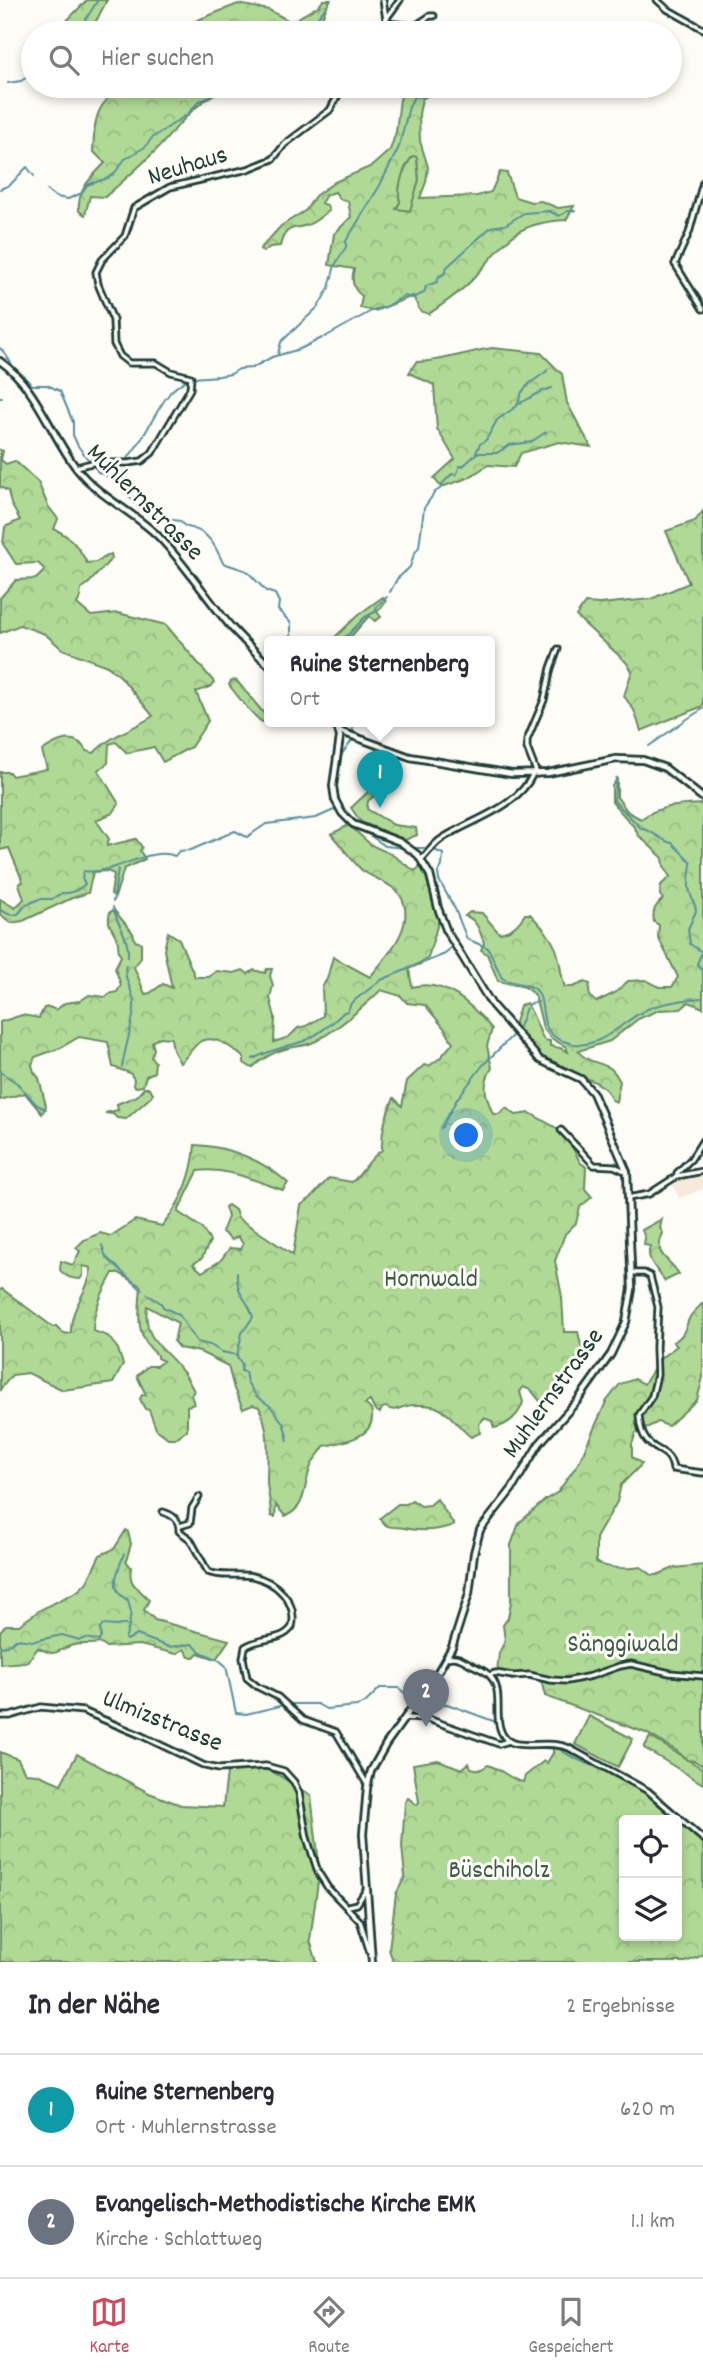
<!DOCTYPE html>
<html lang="de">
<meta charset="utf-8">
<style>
:root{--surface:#fff;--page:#f2f2f3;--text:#2b2b33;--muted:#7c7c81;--line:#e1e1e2;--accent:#d1495b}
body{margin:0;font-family:Dekko,sans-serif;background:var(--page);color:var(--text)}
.controls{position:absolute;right:21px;bottom:21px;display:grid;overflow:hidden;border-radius:7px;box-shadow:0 4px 10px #0003}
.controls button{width:63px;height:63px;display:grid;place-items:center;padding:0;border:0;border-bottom:2px solid var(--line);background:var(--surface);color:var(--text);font:35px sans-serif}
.you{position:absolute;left:467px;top:1136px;width:24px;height:24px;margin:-18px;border:5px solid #fff;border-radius:50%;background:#1a73e8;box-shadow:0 0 0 10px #1a73e833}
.badge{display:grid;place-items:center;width:46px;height:46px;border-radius:50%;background:var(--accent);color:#fff;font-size:23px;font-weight:700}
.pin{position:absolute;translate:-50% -58px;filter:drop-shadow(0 2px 4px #0008)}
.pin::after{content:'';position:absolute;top:37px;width:24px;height:21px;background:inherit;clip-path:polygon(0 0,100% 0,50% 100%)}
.popup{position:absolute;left:264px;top:636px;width:231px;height:91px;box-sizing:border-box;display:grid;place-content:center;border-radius:7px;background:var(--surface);filter:drop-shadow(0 2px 5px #0005);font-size:23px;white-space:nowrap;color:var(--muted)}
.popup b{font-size:26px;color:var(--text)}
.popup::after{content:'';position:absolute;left:50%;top:100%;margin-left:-14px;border:14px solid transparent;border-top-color:var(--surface)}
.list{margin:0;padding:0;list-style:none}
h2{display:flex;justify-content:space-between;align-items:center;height:91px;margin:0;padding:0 28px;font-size:30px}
h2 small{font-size:23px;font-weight:400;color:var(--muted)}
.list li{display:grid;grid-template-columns:46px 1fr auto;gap:21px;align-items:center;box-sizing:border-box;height:112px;padding:0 28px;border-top:2px solid var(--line)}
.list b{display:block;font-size:26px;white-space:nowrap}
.list p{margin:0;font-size:23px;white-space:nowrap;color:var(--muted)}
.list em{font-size:23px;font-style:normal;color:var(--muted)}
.icon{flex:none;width:38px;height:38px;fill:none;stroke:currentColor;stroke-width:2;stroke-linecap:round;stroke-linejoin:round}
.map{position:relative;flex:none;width:703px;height:1962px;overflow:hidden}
.search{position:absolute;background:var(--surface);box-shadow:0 4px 10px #0003;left:21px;right:21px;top:21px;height:77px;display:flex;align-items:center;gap:18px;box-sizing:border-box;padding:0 24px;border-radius:38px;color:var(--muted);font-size:26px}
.sheet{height:315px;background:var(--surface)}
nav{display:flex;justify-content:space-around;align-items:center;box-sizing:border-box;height:98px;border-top:2px solid var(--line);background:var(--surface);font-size:19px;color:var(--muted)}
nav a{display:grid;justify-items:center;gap:4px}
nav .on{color:var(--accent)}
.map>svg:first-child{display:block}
</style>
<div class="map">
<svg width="703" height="1962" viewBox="0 0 703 1962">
<defs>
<pattern id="forest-crowns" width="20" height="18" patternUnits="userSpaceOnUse" patternTransform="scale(1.75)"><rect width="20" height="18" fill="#b0d995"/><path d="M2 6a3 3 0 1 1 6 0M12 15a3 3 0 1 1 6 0" fill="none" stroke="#97bb81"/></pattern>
</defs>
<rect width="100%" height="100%" fill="#fdfcf7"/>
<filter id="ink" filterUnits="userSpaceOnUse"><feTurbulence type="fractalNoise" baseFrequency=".0143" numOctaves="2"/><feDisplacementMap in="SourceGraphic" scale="14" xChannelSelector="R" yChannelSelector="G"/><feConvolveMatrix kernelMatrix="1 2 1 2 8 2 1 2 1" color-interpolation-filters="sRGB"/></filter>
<g filter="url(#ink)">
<polygon fill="#f7e9db" points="703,1173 703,1189 679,1198 671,1182 683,1175"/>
<g fill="#b0d995" stroke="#688b64" stroke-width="2">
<path d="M 413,155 L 417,157 L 419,180 L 410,211 L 396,209 L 400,202 C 396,188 404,166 413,155 Z"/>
<polygon points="589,1716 633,1739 618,1767 575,1744"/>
<polygon points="650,1737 703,1769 703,1784 644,1748"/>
</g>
<g fill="url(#forest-crowns)" stroke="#688b64" stroke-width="2" fill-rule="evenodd">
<polygon points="87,0 107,0 90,33 55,33"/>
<polygon points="323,0 330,0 320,22 308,33 175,33 175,29 238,4 269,10 291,22 320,5"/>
<path d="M 124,86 L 230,86 C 200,98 182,121 161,145 C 144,163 124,180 105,197 L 90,196 L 85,215 L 79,211 C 77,189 91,178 105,163 L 93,151 C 95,118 95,104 124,86 Z"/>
<path d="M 407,86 L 424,86 L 425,92 L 431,94 L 422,99 L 419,114 L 420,141 L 428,167 L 426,182 L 420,198 L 477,196 L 491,192 L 500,172 L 507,173 L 515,197 L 531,202 L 541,201 L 558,208 L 574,206 L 566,220 C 510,223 507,243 472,280 C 460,293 444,303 429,314 L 420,311 L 413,296 L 375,311 L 360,308 L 362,296 C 352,289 351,280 354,269 L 329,265 L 334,234 L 351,217 L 348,201 L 340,199 L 335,192 L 326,195 L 321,203 L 327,205 L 329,211 C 323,214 320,218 315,221 C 298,233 286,220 280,246 L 270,247 L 263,252 L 260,249 L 281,226 L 306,210 L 315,196 L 335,182 L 372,166 L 390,150 L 396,132 L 400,99 ZM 413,156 L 417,157 L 419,180 L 410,211 L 396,209 L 400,202 C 396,188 404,166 413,156 Z"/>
<path d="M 492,348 L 541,353 L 562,374 L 567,403 L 591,447 L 559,442 L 521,453 L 514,467 L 488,465 L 468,478 L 441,487 L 434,478 L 455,459 L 437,429 L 434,385 L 409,373 L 416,362 C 442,362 466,352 492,348 Z"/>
<path d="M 0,450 L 3,451 L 1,460 L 6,464 L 15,461 L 38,482 L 48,506 L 58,519 L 54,529 C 70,536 79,547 87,563 L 96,562 L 111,554 L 112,558 L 89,583 L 81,589 L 80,598 L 77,604 L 91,616 L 118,613 L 166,625 L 214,682 L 212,686 L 196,692 L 208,721 L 191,747 L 163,762 L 154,747 L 127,753 L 116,742 L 109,744 L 108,763 L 98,770 L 119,804 L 113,813 L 96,820 L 109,839 L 107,846 L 136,839 L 142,847 L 140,851 L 145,859 L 124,869 L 115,897 L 111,894 L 114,874 L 107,871 L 93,872 L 88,893 L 72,898 L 23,921 L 11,923 L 0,914 L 0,899 L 15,908 L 24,899 L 19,884 L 23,882 L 9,848 L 0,850 L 0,772 L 9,772 L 12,776 L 47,769 L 42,751 C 56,741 76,731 86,751 L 94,753 C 109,736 134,729 153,716 L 120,676 L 107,666 L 62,649 L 45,634 L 20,625 L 0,633 L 0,598 L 16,580 L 36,579 L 45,570 L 38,563 L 16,564 L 3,544 L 5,527 L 20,520 L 11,504 L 8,491 L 0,487 Z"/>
<polygon points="703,511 703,706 641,731 634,710 624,696 632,671 626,662 576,616 585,603 600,604 651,599 689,583 666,531 695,521"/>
<polygon points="383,597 386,602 377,612 381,617 375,621 369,616 346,642 330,642 358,615"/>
<path d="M 236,680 L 267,717 L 266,721 L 262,722 C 249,712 240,699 229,685 L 231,681 Z"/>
<path d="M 617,779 L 617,797 L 628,812 L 641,819 C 660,805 680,805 703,804 L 703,1008 L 689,1002 L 681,1009 L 659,1010 L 638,1019 L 610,1041 L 578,1051 C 586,1062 599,1062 608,1067 C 614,1069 617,1077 620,1081 L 616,1102 L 611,1099 C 605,1077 564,1074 547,1061 C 535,1052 526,1040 516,1029 L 515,1022 L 520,1006 L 526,1003 C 535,1015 537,1028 544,1040 L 550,1041 L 550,1046 L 560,1048 L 568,1052 L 566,1047 L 551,1038 L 543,1028 L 535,995 L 525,987 L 498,981 L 487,954 L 481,950 L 484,943 C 480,932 477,919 465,916 L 470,912 L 482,913 L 499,933 C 512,931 518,925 525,914 L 530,914 C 540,925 550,934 556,949 C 561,962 560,974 565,987 L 573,987 L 585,982 L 590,984 C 588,993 589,997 596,1002 L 615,993 L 628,981 L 646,980 L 659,987 L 672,987 L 678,977 L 658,937 L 659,925 L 654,922 C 652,911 655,906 663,899 L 660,895 L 661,885 L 670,877 L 664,866 L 663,858 L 638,835 L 635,828 L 612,802 L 612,786 Z"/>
<polygon points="369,791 374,796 368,801 367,809 394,825 416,828 417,835 405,840 361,822 351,808"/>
<path d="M 349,825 L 371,845 L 391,854 L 415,871 L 422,865 L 439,919 L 428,958 L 409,969 L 412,987 C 445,978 472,1005 492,1029 L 487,1046 L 492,1068 C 481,1085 486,1097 493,1114 L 499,1114 L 506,1108 L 516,1115 L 530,1113 L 565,1133 L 580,1162 L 586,1167 L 585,1189 L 592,1197 L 580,1207 L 576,1223 L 565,1234 L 555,1261 L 562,1297 L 564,1332 L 578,1332 L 582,1349 L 567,1374 L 563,1393 L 540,1401 L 531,1390 L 523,1387 L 520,1392 L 523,1402 C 519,1416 508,1425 494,1428 L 492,1421 L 484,1418 L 479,1424 L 480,1433 L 471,1437 C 459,1428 451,1413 436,1407 C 430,1405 413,1404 407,1406 C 397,1408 395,1413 386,1407 L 382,1408 L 380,1413 L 374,1409 L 370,1401 L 365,1404 C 370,1408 373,1410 372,1418 C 371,1439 341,1442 324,1446 C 321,1452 315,1458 312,1464 C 303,1482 308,1509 285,1516 L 276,1505 L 275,1517 L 271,1516 C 271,1504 268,1494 267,1483 C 267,1455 271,1433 259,1407 L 253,1405 L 243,1409 L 234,1389 L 228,1366 L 200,1352 L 179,1348 L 174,1342 L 178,1323 L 147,1306 C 143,1342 164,1346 182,1371 C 187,1377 190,1384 194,1391 L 191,1395 L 194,1404 L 187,1406 L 187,1430 L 176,1438 L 168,1438 L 156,1429 L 149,1410 L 145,1409 L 140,1399 L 142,1395 L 146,1395 L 137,1376 L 148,1366 L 156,1366 L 163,1361 L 157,1358 L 157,1355 C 134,1335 139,1315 141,1286 L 119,1273 L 113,1273 C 103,1291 93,1310 93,1331 L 108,1336 L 118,1349 L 123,1365 L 113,1383 L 63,1390 L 28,1373 L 12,1375 L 0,1390 L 0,1290 L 2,1289 L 53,1327 L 56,1326 L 62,1332 L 67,1334 L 71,1332 C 70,1306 89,1293 91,1268 L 83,1266 L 83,1275 L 80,1279 C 71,1279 65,1277 60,1270 L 61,1261 L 73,1265 L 80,1251 L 76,1248 L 84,1240 L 100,1233 L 111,1236 L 135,1220 L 162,1226 C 181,1203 193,1175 195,1145 C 230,1147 262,1160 288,1183 L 283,1190 C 255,1181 227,1167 198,1171 L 178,1212 L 202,1228 L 210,1241 L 202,1258 L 193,1264 L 202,1272 L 220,1261 L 230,1248 L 241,1249 L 243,1244 L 238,1236 L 232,1240 L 222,1232 L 228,1217 L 225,1207 L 228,1205 L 235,1210 L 238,1218 L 293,1255 L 301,1205 L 311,1198 L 329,1178 L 352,1182 C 364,1172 369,1158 382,1150 C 381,1132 386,1114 394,1098 L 402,1106 L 407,1081 L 424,1065 L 429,1066 L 440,1058 L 453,1043 L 445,1029 L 425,1005 L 407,1003 L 401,996 L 381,990 C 362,1008 340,1028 316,1041 C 305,1047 295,1046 285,1049 C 273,1052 260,1060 252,1068 L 244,1063 L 244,1058 C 234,1049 215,1034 201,1041 C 194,1045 187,1057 180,1063 L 173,1050 L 171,1038 L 160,1037 L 152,1042 L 154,1049 L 151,1057 L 155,1062 L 154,1072 L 146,1076 L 143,1086 L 136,1087 L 133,1085 L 134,1079 L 130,1073 L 113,1067 L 108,1042 L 79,1037 L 60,1048 L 35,1057 L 32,1065 L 34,1072 L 39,1078 L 46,1106 L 42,1114 L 25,1093 L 0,1100 L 0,1022 L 22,1015 L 39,1018 L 44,1008 L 49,1007 L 56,1010 L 65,1003 L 80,1001 L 89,995 L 106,997 L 109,994 L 117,992 L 121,985 L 115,968 L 121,956 C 116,949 120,946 117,939 C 113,927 106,927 110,912 L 114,910 L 133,933 L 135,941 L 141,943 L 141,958 L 134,967 L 145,994 L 150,993 L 163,984 L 172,988 L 164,950 L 168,932 L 179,939 L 195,977 L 209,977 L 216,971 L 234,973 L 243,970 L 248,974 L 254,970 L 265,973 L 267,969 L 272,969 L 270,976 L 273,985 L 270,998 L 275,1017 L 274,1042 L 289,1037 L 298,1028 L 306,1026 L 323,1016 L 322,987 L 327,979 L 333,957 L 370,977 C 387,956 418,924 400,895 C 393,884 373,878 363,871 C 357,867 337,841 331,834 Z"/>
<polygon points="144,1088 149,1088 153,1093 151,1097 126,1119 117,1118 113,1114 105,1113 118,1110 117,1104 137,1096"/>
<path d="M 662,1219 L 660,1228 L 663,1233 C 653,1257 668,1256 679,1274 L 665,1281 C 658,1270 645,1260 650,1246 L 644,1245 L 645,1238 L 642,1230 Z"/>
<path d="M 703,1303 L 703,1377 L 697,1400 L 668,1426 L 658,1422 L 636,1433 L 632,1444 L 632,1457 L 642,1464 L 621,1485 L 617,1502 L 596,1538 L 596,1562 C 607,1569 629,1569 641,1567 L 652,1575 L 657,1575 L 674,1568 L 703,1565 L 703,1766 L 695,1761 L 687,1760 L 677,1751 L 646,1733 L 545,1696 L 540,1676 L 519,1676 L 512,1680 L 497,1673 L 499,1653 L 505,1641 L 503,1625 L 508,1618 L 511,1602 L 511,1545 L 519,1523 L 545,1500 L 558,1492 L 579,1462 L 606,1402 L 620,1384 L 635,1379 L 644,1384 L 662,1357 L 677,1346 L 673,1342 C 686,1335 684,1329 690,1317 C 692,1313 699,1307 703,1303 Z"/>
<path d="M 437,1499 L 454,1525 C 437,1531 421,1532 404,1528 C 394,1526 386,1530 380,1518 L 398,1504 L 405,1504 L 412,1500 L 421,1506 L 430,1505 Z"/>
<path d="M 126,1530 L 128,1532 L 131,1544 L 126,1561 L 131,1567 C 128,1587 138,1586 149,1600 L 144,1610 L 155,1620 L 229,1640 L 216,1659 L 198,1653 L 194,1657 L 189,1657 L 184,1649 L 176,1654 L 140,1645 L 106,1647 L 99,1643 C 90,1645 78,1643 70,1646 C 53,1652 58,1657 38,1648 L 27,1662 L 0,1664 L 0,1631 L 6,1625 L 19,1625 L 40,1610 L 78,1591 L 87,1582 L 100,1555 L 114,1549 Z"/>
<path d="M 557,1745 L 576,1756 L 593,1761 L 642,1788 L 683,1825 L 694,1829 L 703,1836 L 703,1955 L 686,1962 L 393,1962 L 389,1949 L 396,1894 L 405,1877 L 402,1846 L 405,1802 L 408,1798 L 417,1805 L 419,1802 L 413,1764 L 438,1760 L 462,1769 L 469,1763 L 471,1768 L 480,1770 L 488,1765 C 501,1769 511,1780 523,1782 L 525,1776 L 544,1761 L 547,1763 L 553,1753 L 553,1747 ZM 624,1820 L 677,1820 L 677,1936 L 624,1936 Z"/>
<path d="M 0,1752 L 18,1759 L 25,1773 L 37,1774 L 61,1784 L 77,1754 L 149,1793 L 181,1805 L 223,1807 L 227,1772 C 239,1771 255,1767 267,1770 C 283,1774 295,1789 311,1795 L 318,1855 L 318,1882 L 310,1940 L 317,1962 L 0,1962 Z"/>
</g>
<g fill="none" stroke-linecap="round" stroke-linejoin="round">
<g stroke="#59909c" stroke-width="2">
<polyline points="330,1 331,0"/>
<polyline points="77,33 98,0"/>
<polyline points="296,33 314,22 325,8"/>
<polyline points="432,33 433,27"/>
<polyline points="8,83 21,81 33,73"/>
<polyline points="416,97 425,96"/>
<polyline points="0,189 10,185 27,167 34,176"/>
<polyline points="47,190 56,197 68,199 82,193 87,185 108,178 114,174 125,159 145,147 152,138 188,114 199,101 206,99 224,86"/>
<polyline points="325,337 375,309 386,307 404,296 412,298 424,293 426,286 437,282 439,276 444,274 447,267 491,227 505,225 524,213 549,211 559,216 568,211 575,211"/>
<path d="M 0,348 C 9,356 8,361 14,367 C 20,374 27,377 32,385 L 47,385 L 60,391 L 73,422 L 73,435 L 78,446 L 90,462"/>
<polyline points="278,354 281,342 318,307 329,288 335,265 346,247 346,241 379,187 399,147 409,107 415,94 415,86"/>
<polyline points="193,378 219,376 231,374 239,369 252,368 272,357 300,349 322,338"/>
<polyline points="0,397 2,397"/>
<polyline points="519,404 542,391 552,388"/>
<polyline points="477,453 497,453 509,445 531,442 546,432"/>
<path d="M 124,462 C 143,443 152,416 169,394 C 172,389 180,384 186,380"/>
<path d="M 93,465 L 98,472 L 115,479 L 134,502 L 157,508 L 173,520 L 180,521 C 185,528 187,526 194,529 C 211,534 217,550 223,563 L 247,571 L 266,591 L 275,594 L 279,602 L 278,610 L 291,623 L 291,642"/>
<polyline points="390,592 397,579 410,567 414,554 419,547 424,508 435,492 440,489 442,484 452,474 456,475 460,466 463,466 475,455 480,444 486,440 497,420 517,406 522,392 529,384 547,371"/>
<polyline points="335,642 347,636 365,617 375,612 377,606 387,597"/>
<polyline points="352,722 353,732"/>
<path d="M 649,746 C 668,733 684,720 703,709"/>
<polyline points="338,770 342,754 353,739"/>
<path d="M 336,776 C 336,798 341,811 359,824"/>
<path d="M 616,778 L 614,801 L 642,829 C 651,829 661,841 672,843 L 691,862 C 691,870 688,879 689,887 C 689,894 695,903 696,911 L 688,929 L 690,944 L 702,952 L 697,964 L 703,971"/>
<polyline points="368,834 385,846 405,848"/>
<path d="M 415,848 L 430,848 L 443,854 L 442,866 L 438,873 L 439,880 L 455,909 L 467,939 L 488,948 L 502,978 C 511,984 531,983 537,991 C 548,1006 535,1030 563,1041 C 600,1056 621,1019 650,1008 C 658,1004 694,998 703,998"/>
<polyline points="113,902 118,869"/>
<path d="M 113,907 C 117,925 130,938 128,957"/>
<path d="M 0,910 L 11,915 L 18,914 L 26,905 L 39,899 L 52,899 L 62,893 C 71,894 78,891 85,884 L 82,878 L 84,871 C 114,876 149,845 175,856 L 179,851 L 191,850 L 235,831 L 247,837 L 266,824 L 316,818 L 334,810"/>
<polyline points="529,1004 538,1002"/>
<polyline points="519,1027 526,1008"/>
<path d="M 253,1059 C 268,1051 283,1047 298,1043 C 312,1040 334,1022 344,1012 L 348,1011 L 351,1003 L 381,980 L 445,954 L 451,947"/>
<path d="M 122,1067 C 125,1048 132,1028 134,1008 C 136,993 122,980 126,965"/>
<polyline points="0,1072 17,1083 37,1105 46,1109"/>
<polyline points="441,1128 457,1099 483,1065 514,1034"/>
<polyline points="102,1245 106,1257 142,1290"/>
<path d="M 237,1272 C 236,1297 248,1298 253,1317 L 242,1333 L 237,1356"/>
<polyline points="147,1294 161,1303 163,1307 179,1315 197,1342 210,1345 222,1352 236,1355 242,1364 241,1371 245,1372 247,1382 256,1396 270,1406 284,1424 288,1441"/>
<path d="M 124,1554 C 117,1572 108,1591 128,1600 L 131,1612 L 129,1625"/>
<polyline points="0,1647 7,1646 16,1639 34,1641 62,1635 80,1640 86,1638 99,1641 101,1637 100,1629 103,1625 117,1626 125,1624 129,1627 125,1639 127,1640 137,1635 169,1647 192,1644 201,1652 219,1660 226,1666 236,1713 246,1714 284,1705"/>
<polyline points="288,1704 317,1704 326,1709 357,1706 365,1703 380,1688 399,1688 412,1700"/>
<polyline points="422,1705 447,1704 496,1722 501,1739"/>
<path d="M 557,1747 C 572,1760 593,1765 611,1773"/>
<polyline points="628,1781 652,1797"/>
<polyline points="661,1806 676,1820"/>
<polyline points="678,1821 689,1830"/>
</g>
<g stroke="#1f3d34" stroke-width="9">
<g id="minor">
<polyline points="383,0 386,19"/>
<polyline points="657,0 667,9 703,29"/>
<polyline points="386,19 400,0"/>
<polyline points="376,33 386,23 415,26 430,16 434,16"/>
<polyline points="675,264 689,233 703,182"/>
<polyline points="675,264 703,309"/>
<polyline points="76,467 92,463 128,463 142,461 152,453 190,389 191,377 171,372 156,363 129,363 120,356 114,344 113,320 98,284 96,272 102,260 125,236 134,208 170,187 248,169 273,159 285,144 330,110 343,86"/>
<polyline points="537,774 527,748 527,740 544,700 551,668 558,649"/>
<path d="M 421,860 C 428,853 433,845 440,840 C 469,820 516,810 533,774"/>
<polyline points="561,1130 594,1165 614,1166 627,1172"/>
<polyline points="677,1176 677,1173 691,1159 703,1140"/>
<polyline points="628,1198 649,1194 677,1176 703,1171"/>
<path d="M 632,1273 L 644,1273 L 650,1276 L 658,1307 L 656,1347 L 657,1375 L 652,1396 L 639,1415 C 642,1459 669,1441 673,1469 L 703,1473"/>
<path d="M 163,1512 C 173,1515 180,1520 179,1531 L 190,1539 L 208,1572 C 223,1578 237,1573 252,1576 C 276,1581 298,1602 292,1627 C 281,1643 260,1636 245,1647 L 243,1658 L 247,1678 L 258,1687 L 278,1697 L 303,1720 L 336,1732 L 367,1784"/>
<polyline points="180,1526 190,1523 192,1508 199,1497"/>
<path d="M 447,1658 C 457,1655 463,1660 472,1665 C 478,1668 486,1671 490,1676 C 506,1692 490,1722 506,1739 C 518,1751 548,1739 569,1748 L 648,1791 L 703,1839"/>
<polyline points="490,1675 495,1673 513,1676 529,1675 551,1680 567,1681 591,1676 620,1666 631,1664 670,1673 703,1676"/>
<polyline points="0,1716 10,1716 41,1707 83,1711 140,1735 205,1766 219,1769 266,1766 284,1771 294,1782 299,1793 307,1838 318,1872 328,1888 360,1921 371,1956"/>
<polyline points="405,1718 428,1719 499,1744 509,1741"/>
<polyline points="348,1906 357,1904 366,1890"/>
</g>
</g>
<g stroke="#1f3d34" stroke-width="10">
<g id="tertiary">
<path d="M 0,361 C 37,387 50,434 77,469 C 99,497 134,512 159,537 C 186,565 207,599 232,628 C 244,641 257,654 270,666"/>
<polyline points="336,722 340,737 333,786 335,800 342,813 353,824 400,842 418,855 430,875 438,908 447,932 492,1005 540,1060 581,1079 593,1093 627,1172 632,1289 626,1322 611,1354 578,1400 539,1444 512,1489 480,1530 474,1553 469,1594 452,1647 439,1670 386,1744 371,1771 367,1788 363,1834 372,1962"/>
<polyline points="339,731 410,757 512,774 548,773 616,759 643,760 665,768 703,798"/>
</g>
</g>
<use href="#minor" stroke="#fdfcf7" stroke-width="3.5"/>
<use href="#tertiary" stroke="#fdfcf7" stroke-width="4.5"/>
</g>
</g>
<g text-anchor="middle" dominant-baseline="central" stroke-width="6" stroke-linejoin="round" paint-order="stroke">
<g font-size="26" fill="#1f3d34" stroke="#fdfcf7">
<text transform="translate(188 167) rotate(-17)">Neuhaus</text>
<text transform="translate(144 503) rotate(45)">Muhlernstrasse</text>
<text transform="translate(554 1394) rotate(-54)">Muhlernstrasse</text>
<text transform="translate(162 1722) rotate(22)">Ulmizstrasse</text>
</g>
<g font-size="26" fill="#3c5c47" stroke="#fdfcf7">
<text x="431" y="1280">Hornwald</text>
<text x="623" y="1645">Sänggiwald</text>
<text x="499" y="1871">Büschiholz</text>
</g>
</g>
</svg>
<div class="controls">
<button><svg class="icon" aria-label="locate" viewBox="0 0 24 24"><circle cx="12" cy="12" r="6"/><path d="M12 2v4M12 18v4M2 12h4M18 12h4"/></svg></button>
<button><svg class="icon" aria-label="layers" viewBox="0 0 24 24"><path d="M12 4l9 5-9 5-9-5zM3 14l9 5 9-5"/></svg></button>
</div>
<div class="you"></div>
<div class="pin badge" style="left:380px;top:808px;background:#0f9aa8">1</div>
<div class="popup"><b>Ruine Sternenberg</b>Ort</div>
<div class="pin badge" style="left:426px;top:1727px;background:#6b7280">2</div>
<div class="search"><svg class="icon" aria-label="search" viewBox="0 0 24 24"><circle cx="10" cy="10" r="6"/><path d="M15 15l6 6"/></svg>Hier suchen</div>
</div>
<section class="sheet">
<h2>In der Nähe<small>2 Ergebnisse</small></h2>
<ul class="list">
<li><span class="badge" style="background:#0f9aa8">1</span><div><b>Ruine Sternenberg</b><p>Ort · Muhlernstrasse</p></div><em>620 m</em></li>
<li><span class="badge" style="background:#6b7280">2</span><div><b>Evangelisch-Methodistische Kirche EMK</b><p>Kirche · Schlattweg</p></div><em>1.1 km</em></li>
</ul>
</section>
<nav>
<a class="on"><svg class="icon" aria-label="map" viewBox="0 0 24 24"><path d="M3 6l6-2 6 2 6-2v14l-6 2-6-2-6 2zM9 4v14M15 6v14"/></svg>Karte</a>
<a><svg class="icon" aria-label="directions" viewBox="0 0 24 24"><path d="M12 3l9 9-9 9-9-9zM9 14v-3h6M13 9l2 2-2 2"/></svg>Route</a>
<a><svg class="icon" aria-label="saved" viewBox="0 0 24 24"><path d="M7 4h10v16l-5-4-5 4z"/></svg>Gespeichert</a>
</nav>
